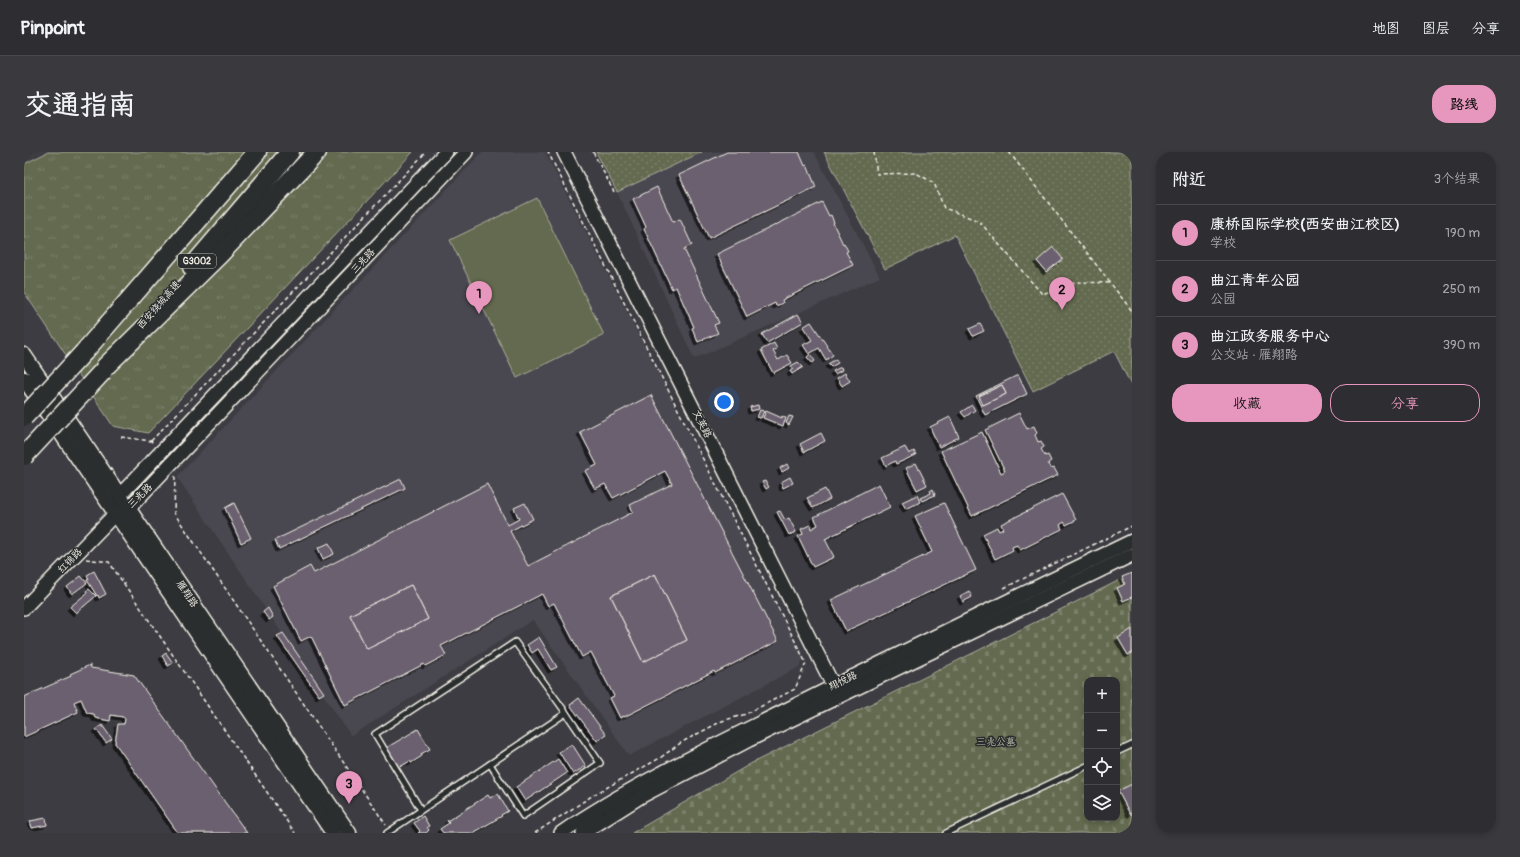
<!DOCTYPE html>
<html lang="zh">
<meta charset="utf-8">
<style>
:root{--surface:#2e2d32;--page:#3a393e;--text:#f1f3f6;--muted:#a7a8ac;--line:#49494d;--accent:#e797bd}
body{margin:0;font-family:Pangolin,"LXGW WenKai TC",sans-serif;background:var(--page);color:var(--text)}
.controls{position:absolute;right:12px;bottom:12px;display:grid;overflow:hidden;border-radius:8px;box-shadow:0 2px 6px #0003}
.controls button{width:36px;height:36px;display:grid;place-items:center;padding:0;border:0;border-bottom:1px solid var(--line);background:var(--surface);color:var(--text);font:20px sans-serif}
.you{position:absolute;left:700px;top:250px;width:14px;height:14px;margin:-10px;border:3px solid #fff;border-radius:50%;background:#1a73e8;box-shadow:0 0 0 6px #1a73e833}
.badge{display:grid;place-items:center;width:26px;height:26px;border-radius:50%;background:var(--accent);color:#111;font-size:13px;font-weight:700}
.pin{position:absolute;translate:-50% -33px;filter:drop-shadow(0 1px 2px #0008)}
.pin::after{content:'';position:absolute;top:21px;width:14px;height:12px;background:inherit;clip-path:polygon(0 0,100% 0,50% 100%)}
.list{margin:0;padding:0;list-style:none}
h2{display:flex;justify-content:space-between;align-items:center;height:52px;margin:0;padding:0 16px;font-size:17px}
h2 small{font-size:13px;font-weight:400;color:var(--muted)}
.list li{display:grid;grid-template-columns:26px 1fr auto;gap:12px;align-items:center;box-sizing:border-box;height:56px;padding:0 16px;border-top:1px solid var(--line)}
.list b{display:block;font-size:15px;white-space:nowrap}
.list p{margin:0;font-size:13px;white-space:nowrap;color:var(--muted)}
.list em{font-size:13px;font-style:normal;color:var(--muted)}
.actions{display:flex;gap:8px;padding:12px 16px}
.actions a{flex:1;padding:9px 0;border:1px solid var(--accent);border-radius:16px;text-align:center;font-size:14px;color:var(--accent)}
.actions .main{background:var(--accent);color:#111}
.icon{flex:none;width:22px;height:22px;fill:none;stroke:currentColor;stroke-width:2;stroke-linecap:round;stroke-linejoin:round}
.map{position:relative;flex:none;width:1108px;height:681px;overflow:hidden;border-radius:16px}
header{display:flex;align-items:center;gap:24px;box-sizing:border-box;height:56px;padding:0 20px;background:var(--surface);border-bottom:1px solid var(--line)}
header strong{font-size:19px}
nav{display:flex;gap:22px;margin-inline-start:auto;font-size:14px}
.intro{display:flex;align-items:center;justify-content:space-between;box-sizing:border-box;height:96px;padding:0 24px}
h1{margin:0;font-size:28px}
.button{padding:10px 18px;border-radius:16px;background:var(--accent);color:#111;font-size:14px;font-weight:700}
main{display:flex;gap:24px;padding:0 24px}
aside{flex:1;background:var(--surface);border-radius:16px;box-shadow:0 2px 6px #0003}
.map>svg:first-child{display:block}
</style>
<header>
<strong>Pinpoint</strong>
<nav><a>地图</a><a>图层</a><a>分享</a></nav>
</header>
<div class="intro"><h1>交通指南</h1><a class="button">路线</a></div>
<main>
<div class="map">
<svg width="1108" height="681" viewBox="0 0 1108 681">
<defs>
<pattern id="grass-tufts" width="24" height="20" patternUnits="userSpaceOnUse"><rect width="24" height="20" fill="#636a50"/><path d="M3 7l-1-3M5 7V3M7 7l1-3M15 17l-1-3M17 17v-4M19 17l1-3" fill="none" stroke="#7a8069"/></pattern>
<pattern id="cemetery-stones" width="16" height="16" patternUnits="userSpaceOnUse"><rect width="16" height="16" fill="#636a50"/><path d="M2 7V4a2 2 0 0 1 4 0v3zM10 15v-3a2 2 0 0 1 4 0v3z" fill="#7a8069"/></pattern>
<pattern id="park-dots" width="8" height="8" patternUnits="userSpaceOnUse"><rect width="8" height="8" fill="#636a50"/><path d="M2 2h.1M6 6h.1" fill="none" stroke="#7a8069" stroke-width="1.8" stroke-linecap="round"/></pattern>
<filter id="shadow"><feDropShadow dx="-3" dy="3" stdDeviation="0" flood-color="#0009"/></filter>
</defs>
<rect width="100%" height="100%" fill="#3d3c42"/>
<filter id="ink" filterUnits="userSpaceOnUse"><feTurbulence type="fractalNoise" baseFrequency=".025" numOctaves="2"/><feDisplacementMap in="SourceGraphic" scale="8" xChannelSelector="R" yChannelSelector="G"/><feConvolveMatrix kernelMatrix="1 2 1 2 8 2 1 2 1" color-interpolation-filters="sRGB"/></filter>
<g filter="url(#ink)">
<g fill="#4a4750">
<polygon points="458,0 521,0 780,506 775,515 605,604 509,468 327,584 153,325"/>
<polygon points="678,0 790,0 856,125 670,207 593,40"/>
</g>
<polygon fill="url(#grass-tufts)" stroke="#acae9c" points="24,0 389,0 124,281 89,274 0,140 0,12"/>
<path fill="url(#cemetery-stones)" stroke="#acae9c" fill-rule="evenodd" d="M 1108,422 L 1108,681 L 608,681 L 728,611 ZM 1063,528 L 1093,528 L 1093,666 L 1063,666 Z"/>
<g fill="url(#park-dots)" stroke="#acae9c">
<polygon points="572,0 678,0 593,40"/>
<polygon points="800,0 1108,0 1108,235 1090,199 1009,239 931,83 861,117"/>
</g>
<polygon fill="#636a50" stroke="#acae9c" points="513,46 580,183 493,226 426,88"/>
<g fill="#6a606f" stroke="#f4f1e8" fill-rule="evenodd" filter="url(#shadow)">
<polygon points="703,0 775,0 781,14 783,13 792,35 685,86 655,23"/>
<polygon points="633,35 649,70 656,67 668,93 660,97 695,171 690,173 694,181 674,190 668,176 670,175 652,135 648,137 620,77 622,75 609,47"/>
<polygon points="798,50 805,64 807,63 810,71 809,71 819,92 820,91 824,99 822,100 829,113 758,148 759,151 752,154 751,151 723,165 693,102"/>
<polygon points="1029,95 1039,107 1022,120 1013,109"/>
<polygon points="774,162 779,170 743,191 738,182"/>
<polygon points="787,170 809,203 802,208 795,196 785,202 779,193 788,188 779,175"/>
<polygon points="956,172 960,179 949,184 945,177"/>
<polygon points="750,191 753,197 749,199 754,208 763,203 768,211 749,221 737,198"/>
<polygon points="786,202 791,209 788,211 783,205"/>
<polygon points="812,207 814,211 807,215 804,212"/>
<polygon points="774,210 779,215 768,222 766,219 769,217 767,214"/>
<polygon points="817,215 818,218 811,222 809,219"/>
<polygon points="821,221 826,229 818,234 813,226"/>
<path d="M 994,223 L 1003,242 L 961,263 L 952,244 ZM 978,233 L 982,242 L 959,253 L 955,244 Z"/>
<polygon points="978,233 982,242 959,253 955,244"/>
<path d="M 627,243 L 754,489 L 691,521 L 690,519 L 600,565 L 600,564 L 596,566 L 586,546 L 590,544 L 567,500 L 558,505 L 530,451 L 524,454 L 518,442 L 417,494 L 422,503 L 401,514 L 400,512 L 321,553 L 287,484 L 277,489 L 249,434 L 286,414 L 290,421 L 463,332 L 484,373 L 495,367 L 490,356 L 501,351 L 509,367 L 486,379 L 504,414 L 609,360 L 606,353 L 648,332 L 641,319 L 589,346 L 581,332 L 571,337 L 561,319 L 573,313 L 556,280 ZM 631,422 L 663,488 L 619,510 L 587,444 ZM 387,433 L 404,467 L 343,497 L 326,463 Z"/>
<polygon points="734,253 735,257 727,259 726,255"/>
<polygon points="948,253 951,258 941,265 937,260"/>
<polygon points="736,258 740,259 737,266 733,265"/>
<polygon points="742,259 758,266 758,264 762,266 759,274 739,266"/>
<polygon points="995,261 1003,277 1010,274 1013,281 1011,283 1014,290 1017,289 1020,295 1017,297 1021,304 1024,303 1027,309 1024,311 1027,317 1030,316 1034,323 948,364 917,299 958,280 977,321 981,319 961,278"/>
<polygon points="765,264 769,265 765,273 762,271"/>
<polygon points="926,265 935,285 915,295 906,275"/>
<polygon points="797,281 801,289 780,300 776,292"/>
<polygon points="881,295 885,302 890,299 892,303 872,312 871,309 862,314 858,306"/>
<polygon points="892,311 903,333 893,338 882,316"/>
<polygon points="763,312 765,316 758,320 756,316"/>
<polygon points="766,325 769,331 759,336 757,330"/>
<polygon points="377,327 381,336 255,397 251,388"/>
<polygon points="741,329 745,335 742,337 738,330"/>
<polygon points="855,332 866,355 801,387 810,405 789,415 774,384 779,382 777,377 786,373 787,377 794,373 790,365"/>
<polygon points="801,337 806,347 789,356 783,346"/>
<polygon points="909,337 911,343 898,349 896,346 907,341 906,339"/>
<polygon points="1038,342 1052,368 1042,373 1040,370 1036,373 1038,377 996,398 993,393 988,395 989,398 971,407 959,382 973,375 975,379 979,377 977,372"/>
<polygon points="893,343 896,350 882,357 878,350"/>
<polygon points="210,351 227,386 217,391 201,356"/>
<polygon points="920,351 952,418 822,479 807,448 908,400 891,364"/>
<polygon points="756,359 761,368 765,366 772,380 765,383 753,360"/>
<polygon points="305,391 310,402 299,407 294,396"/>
<polygon points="70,419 82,442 75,446 74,443 73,444 63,428 65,427 63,423"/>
<polygon points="1108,421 1108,445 1099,449 1093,436 1101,432 1098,425"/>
<polygon points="631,422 663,488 619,510 587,444"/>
<polygon points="57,424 63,431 48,442 43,435"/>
<polygon points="387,433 404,467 343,497 326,463"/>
<polygon points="65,437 72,444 52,461 46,455 63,441 62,439"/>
<polygon points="945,439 948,445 939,450 936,444"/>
<polygon points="244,456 249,465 245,468 239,460"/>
<polygon points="1108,477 1108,501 1104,503 1094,486"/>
<polygon points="259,481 300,541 295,544 253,484"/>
<polygon points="515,485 533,515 527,518 514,497 508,501 503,493"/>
<polygon points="142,501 149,511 144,514 138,504"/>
<polygon points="66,513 67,516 110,523 223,681 154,681 91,591 94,572 100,572 101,567 99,565 87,563 86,569 71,566 70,562 63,561 57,547 50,550 54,560 0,585 0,545 47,524 46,522"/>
<polygon points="555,546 582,583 573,589 546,553"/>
<polygon points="78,573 88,587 82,591 72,577"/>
<polygon points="394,577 406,597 397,602 398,604 387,611 386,609 374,616 362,596"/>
<polygon points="548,592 562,614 549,622 535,600"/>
<polygon points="534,607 543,621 501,649 492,635"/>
<polygon points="1108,632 1108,662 1106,662 1094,639"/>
<polygon points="474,642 484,659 477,663 478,664 449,681 419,681 416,677 425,671 423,669 464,643 466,646"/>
<polygon points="399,664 405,674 403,675 405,678 402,681 394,681 396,679 390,671"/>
<polygon points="22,666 23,673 8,676 6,669"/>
</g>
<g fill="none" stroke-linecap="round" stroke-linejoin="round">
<g stroke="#f4f1e8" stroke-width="8">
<g id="service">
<polyline points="1093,600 1108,593"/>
<polyline points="466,612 499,664 576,611 542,561"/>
<polyline points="363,681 542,561 491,490 351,582 397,658"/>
<polyline points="922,681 1063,614"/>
</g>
</g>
<g stroke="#f4f1e8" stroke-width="16">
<g id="tertiary">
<polyline points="540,0 813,541"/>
<polyline points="94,354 96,343 422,0"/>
<polyline points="0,456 92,361 105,356 442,0"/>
<path d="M 537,681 C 606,634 686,596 760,559 C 876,501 992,445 1108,389"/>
<polyline points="559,681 616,645 725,588 1108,403"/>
</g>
</g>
<g stroke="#f4f1e8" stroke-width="17">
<g id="secondary">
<polyline points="0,203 325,681"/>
<polyline points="0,227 309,681"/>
</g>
</g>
<g stroke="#f4f1e8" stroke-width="21">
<g id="motorway">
<polyline points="168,115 266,0"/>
<polyline points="60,200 233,0"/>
<polyline points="81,215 195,103 293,0"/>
</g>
</g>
<g stroke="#f4f1e8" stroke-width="1.5" stroke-dasharray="4 3" stroke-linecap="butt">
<polyline points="569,0 590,40"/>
<polyline points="850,0 853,22 892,21 910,31 920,56 955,69 1018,142 1053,130 1086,131"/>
<polyline points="985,0 1108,159"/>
<polyline points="97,285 127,289 130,292"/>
<polyline points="127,289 402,0"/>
<polyline points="151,324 150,361 362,673"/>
<polyline points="62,407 85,410 271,681"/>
<polyline points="980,436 1108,374"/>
<polyline points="511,681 571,642 636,606 658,590 698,569 722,562 771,537 782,511 524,0"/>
</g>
<use href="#service" stroke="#2a2d2e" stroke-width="5"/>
<use href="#tertiary" stroke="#2a2d2e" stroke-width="13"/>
<use href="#secondary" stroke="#2a2d2e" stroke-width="14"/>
<use href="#motorway" stroke="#2a2d2e" stroke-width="18"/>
<g stroke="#f4f1e8" stroke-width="21" stroke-linecap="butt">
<g id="motorway-bridge">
<polyline points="0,265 60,200"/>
<polyline points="0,304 79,219"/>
</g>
</g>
<use href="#motorway-bridge" stroke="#2a2d2e" stroke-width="18"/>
</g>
</g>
<g text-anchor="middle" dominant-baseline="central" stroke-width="3" stroke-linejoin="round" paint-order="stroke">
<rect fill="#2a2d2e" stroke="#b7b6b0" stroke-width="1" x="154" y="102" width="38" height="14" rx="3"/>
<g font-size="9" font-weight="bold" fill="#f4f1e8">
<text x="173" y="109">G3002</text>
</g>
<g font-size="10" fill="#f4f1e8" stroke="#2a2d2e">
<text transform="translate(339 109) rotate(-47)">三兆路</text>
<text transform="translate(135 153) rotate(-49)">西安绕城高速</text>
<text transform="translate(678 272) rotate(63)">文英路</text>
<text transform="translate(116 344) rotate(-45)">三兆路</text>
<text transform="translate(46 409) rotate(-46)">红锦路</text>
<text transform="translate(163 442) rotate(56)">雁翔路</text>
<text transform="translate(819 529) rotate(-26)">翔悦路</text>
</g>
<g font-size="10" fill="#b3b4a4" stroke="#2a2d2e">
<text x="972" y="590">三兆公墓</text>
</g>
</g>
</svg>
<div class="controls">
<button>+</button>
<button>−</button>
<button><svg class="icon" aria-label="locate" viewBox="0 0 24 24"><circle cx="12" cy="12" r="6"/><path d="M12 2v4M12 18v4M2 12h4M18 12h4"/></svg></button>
<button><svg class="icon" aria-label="layers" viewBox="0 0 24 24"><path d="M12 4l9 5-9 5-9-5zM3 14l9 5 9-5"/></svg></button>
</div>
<div class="you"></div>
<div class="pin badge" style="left:455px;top:162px">1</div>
<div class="pin badge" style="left:1038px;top:158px">2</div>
<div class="pin badge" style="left:325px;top:652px">3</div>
</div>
<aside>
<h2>附近<small>3个结果</small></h2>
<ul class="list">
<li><span class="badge">1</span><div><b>康桥国际学校(西安曲江校区)</b><p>学校</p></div><em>190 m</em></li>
<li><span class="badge">2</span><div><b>曲江青年公园</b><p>公园</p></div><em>250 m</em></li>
<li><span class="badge">3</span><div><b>曲江政务服务中心</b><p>公交站 · 雁翔路</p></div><em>390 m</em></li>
</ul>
<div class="actions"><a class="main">收藏</a><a>分享</a></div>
</aside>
</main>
